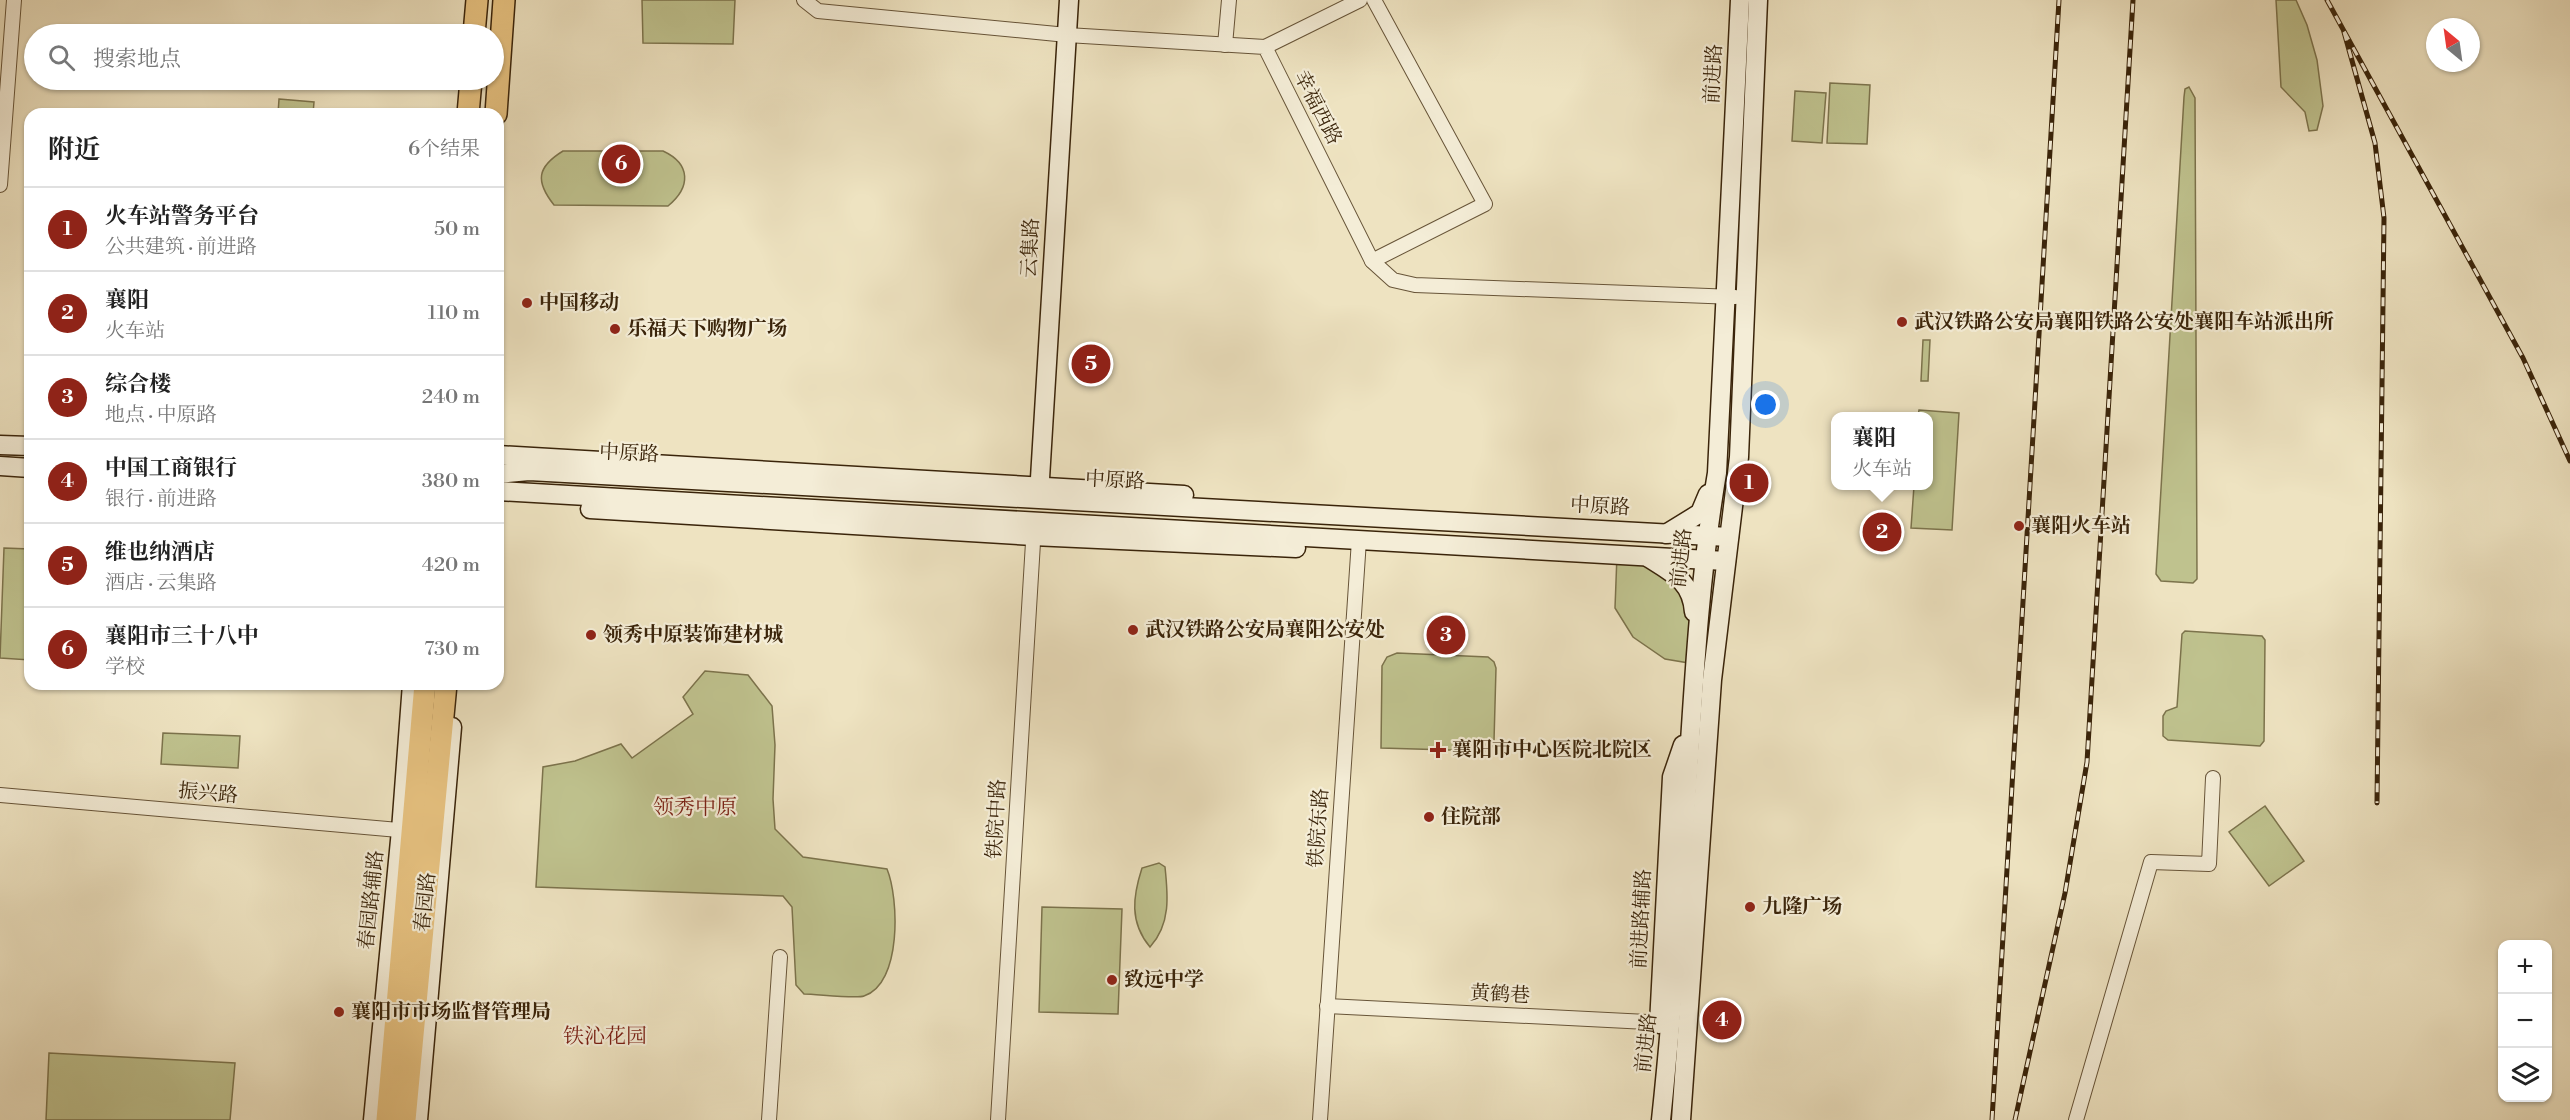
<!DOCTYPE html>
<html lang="zh">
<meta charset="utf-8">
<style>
:root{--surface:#fff;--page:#f6f6f6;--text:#222;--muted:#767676;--line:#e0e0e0;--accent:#8f2418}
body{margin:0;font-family:"Libre Bodoni","Noto Serif SC",serif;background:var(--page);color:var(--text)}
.controls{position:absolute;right:18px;bottom:18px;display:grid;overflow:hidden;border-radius:12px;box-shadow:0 2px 4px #0004}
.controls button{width:54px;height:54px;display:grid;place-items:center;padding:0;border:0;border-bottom:2px solid var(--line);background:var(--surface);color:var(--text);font:30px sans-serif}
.compass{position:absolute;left:2426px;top:18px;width:54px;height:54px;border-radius:50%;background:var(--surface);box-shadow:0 2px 4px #0004;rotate:331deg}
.you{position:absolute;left:1766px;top:405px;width:21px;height:21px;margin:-15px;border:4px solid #fff;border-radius:50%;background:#1a73e8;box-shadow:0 0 0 9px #1a73e833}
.badge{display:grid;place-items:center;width:39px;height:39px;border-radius:50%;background:var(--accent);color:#fff;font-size:20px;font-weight:700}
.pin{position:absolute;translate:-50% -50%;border:3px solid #fff;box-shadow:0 2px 6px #0006}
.popup{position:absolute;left:1831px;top:412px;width:102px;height:78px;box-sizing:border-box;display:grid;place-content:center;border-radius:12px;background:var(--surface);filter:drop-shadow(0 2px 4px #0005);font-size:20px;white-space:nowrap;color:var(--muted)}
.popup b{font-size:22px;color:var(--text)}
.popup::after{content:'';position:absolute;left:50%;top:100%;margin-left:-12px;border:12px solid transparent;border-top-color:var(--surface)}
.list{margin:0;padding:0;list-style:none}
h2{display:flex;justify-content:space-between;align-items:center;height:78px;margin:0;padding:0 24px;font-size:26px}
h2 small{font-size:20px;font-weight:400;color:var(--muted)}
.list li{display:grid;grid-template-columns:39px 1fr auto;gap:18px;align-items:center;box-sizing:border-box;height:84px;padding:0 24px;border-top:2px solid var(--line)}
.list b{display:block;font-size:22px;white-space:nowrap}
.list p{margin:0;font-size:20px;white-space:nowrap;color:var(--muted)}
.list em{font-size:20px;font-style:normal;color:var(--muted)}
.icon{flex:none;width:33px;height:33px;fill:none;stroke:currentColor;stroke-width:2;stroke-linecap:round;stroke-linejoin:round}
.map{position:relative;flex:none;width:2570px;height:1120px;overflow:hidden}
.search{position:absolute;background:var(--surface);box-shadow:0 2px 4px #0004;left:24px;top:24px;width:480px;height:66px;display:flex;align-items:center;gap:15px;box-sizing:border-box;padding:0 21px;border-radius:33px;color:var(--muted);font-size:22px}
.panel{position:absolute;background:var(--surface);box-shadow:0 2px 4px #0004;left:24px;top:108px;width:480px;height:582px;border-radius:18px}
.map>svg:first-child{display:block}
</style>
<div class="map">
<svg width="2570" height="1120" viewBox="0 0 2570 1120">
<rect width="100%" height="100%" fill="#eee3c1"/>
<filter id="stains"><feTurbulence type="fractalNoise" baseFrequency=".00333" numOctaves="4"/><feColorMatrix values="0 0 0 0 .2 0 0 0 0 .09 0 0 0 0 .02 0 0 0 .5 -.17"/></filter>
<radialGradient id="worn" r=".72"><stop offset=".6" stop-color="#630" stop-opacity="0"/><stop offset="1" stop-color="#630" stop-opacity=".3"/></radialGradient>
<g fill="#bfc28e" stroke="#7c734c" stroke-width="1.5">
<polygon points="642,0 735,0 733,44 643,43"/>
<polygon points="2276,0 2296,0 2307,25 2317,60 2323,106 2317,130 2309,131 2305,112 2281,87"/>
<polygon points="1830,83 1870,85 1867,144 1827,143"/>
<polygon points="2189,87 2195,98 2197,579 2193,583 2161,581 2156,574 2184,97 2185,89"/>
<polygon points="1795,91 1826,93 1822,143 1792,141"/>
<polygon points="279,99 314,102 313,114 278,114"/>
<path d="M 563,151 L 663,151 C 691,164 691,187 668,206 L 554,205 C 535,181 537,167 563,151 Z"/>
<polygon points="1923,340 1930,340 1928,381 1921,381"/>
<polygon points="1919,410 1959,413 1952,530 1911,528 1914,486 1928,486 1928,416 1918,416"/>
<polygon points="4,548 30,549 30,660 0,658"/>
<polygon points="1617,555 1648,557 1692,596 1695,664 1665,659 1633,637 1615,608"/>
<polygon points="2185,631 2262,636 2265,640 2264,741 2260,746 2168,740 2163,736 2163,716 2166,711 2177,707 2182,634"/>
<polygon points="1397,653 1488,657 1494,662 1496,668 1494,741 1491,749 1484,751 1381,748 1382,666 1387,657"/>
<path d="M 705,671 L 748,675 L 772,706 L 775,745 L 773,799 L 775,829 L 803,857 L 887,869 C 899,898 902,984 864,996 C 856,999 816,994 804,994 L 796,985 L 792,907 L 783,896 L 536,887 L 543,767 L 575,761 L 621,744 L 632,758 L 693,714 L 683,697 Z"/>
<polygon points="163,733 240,736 238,768 161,764"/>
<polygon points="2265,806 2304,861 2269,886 2229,832"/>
<path d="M 1159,863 L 1165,867 C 1168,895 1171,924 1150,947 C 1129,922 1133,896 1142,868 Z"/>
<polygon points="1042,907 1122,909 1118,1014 1039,1012"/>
<polygon points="49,1053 235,1063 230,1120 46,1120"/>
</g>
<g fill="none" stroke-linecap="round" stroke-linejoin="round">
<g stroke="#675438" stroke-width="16">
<g id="street">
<polyline points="804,0 818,11 1067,35 1265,47 1372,261 1393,280 1415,285 1735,297"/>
<polyline points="1225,45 1229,0"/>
<polyline points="1265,47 1360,0"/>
<polyline points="0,185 14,0"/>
<polyline points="1372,261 1485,204 1374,0"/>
<polyline points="0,795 410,831"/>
<polyline points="1327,1006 1667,1023"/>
<polyline points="769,1120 780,957"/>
<polyline points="998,1120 1034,526"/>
<polyline points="1320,1120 1359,540"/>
<polyline points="2076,1120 2151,862 2209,864 2213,778"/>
</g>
</g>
<g stroke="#3a240a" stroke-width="21">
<g id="secondary">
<polyline points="0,445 30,446"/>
<polyline points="498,455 1184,495"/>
<polyline points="0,466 30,468"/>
<polyline points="498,474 529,471 1729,537"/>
<polyline points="498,491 1726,561"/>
<polyline points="1039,495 1069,0"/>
<polyline points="590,509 1033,536 1296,548"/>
<polyline points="1666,534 1700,513 1708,494"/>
<path d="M 1649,558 C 1673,573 1692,582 1694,612"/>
<polyline points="1659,1024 1672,777 1683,745"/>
<polyline points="373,1120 401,830 412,684"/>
<polyline points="418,1120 452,727"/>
<path d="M 1661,1120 C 1674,999 1681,879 1689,758 C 1695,662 1701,567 1717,473 L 1740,0"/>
<polyline points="1681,1120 1712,680 1739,457 1758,0"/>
</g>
</g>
<g stroke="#3a240a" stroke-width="24">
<g id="primary">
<polyline points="474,34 477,0"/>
<polyline points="468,114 471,80"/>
<polyline points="496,114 504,0"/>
<polyline points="387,1120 425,684"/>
<polyline points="405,1120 446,684"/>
</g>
</g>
<use href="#street" stroke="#f4edd7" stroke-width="14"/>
<use href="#secondary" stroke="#f4edd7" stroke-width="18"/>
<use href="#primary" stroke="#e7c280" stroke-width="21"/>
<g stroke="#3a240a" stroke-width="5">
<g id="rail">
<polyline points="2327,0 2523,358 2570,461"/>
<polyline points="2344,32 2375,143 2384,218 2377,803"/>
<polyline points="1992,1120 2059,0"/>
<polyline points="2015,1120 2065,893 2087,762 2133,0"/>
</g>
</g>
<use href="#rail" stroke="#f4edd7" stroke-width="3" stroke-dasharray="9" stroke-linecap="butt"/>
</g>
<g fill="#8f2418" stroke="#f4edd7" stroke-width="2">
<circle cx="527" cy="303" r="6"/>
<circle cx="1902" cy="322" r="6"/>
<circle cx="615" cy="329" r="6"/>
<circle cx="2019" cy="526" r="6"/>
<circle cx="1133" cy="630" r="6"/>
<circle cx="591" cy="635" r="6"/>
<path d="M1435 741h6v6h6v6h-6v6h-6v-6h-6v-6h6z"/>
<circle cx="1429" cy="817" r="6"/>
<circle cx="1750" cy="907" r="6"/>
<circle cx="1112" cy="980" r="6"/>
<circle cx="339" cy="1012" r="6"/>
</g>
<g text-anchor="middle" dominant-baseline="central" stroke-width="4.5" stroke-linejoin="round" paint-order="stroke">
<g font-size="20" fill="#3a240a" stroke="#f4edd7">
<text transform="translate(1714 74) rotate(-87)">前进路</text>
<text transform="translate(1317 108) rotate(63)">幸福西路</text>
<text transform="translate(1031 248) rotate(-87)">云集路</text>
<text transform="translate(629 454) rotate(3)">中原路</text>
<text transform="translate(1115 481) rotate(3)">中原路</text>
<text transform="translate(1600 507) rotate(3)">中原路</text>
<text transform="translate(1682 558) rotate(-84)">前进路</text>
<text transform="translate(208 794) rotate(5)">振兴路</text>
<text transform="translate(997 819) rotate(-87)">铁院中路</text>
<text transform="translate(1319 828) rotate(-86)">铁院东路</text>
<text transform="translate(372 900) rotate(-84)">春园路辅路</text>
<text transform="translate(426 902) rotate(-84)">春园路</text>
<text transform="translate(1642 919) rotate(-87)">前进路辅路</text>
<text transform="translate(1500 995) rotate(3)">黄鹤巷</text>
<text transform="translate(1647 1043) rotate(-84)">前进路</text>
</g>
<g font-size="20" font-weight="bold" fill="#3a240a" stroke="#f4edd7" text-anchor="start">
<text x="539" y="303">中国移动</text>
<text x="1914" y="322">武汉铁路公安局襄阳铁路公安处襄阳车站派出所</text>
<text x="627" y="329">乐福天下购物广场</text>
<text x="2031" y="526">襄阳火车站</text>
<text x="1145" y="630">武汉铁路公安局襄阳公安处</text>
<text x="603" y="635">领秀中原装饰建材城</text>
<text x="1452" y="750">襄阳市中心医院北院区</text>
<text x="1441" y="817">住院部</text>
<text x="1762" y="907">九隆广场</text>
<text x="1124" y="980">致远中学</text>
<text x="351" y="1012">襄阳市市场监督管理局</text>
</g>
<g font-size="21" fill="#7a1f14" stroke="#f4edd7">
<text x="695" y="808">领秀中原</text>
<text x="605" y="1037">铁沁花园</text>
</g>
</g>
<rect width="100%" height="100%" filter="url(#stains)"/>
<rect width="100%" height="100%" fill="url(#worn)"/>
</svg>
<div class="controls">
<button>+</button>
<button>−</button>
<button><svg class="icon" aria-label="layers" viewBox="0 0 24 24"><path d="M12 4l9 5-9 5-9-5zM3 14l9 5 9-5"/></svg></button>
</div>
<svg class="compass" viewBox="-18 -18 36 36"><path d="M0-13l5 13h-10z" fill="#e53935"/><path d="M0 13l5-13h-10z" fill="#767676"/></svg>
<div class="you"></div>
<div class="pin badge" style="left:1749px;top:483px">1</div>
<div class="pin badge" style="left:1882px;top:532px">2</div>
<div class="popup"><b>襄阳</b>火车站</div>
<div class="pin badge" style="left:1446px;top:635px">3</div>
<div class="pin badge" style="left:1722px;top:1020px">4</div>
<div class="pin badge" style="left:1091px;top:364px">5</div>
<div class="pin badge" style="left:621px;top:164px">6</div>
<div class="search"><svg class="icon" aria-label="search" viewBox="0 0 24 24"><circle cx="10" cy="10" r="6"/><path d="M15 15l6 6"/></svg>搜索地点</div>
<section class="panel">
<h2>附近<small>6个结果</small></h2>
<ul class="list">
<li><span class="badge">1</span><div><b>火车站警务平台</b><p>公共建筑 · 前进路</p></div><em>50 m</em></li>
<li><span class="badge">2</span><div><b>襄阳</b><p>火车站</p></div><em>110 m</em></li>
<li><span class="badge">3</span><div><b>综合楼</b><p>地点 · 中原路</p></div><em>240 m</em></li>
<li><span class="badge">4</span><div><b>中国工商银行</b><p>银行 · 前进路</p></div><em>380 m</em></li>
<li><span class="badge">5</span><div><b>维也纳酒店</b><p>酒店 · 云集路</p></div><em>420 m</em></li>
<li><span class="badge">6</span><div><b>襄阳市三十八中</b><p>学校</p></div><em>730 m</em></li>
</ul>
</section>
</div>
